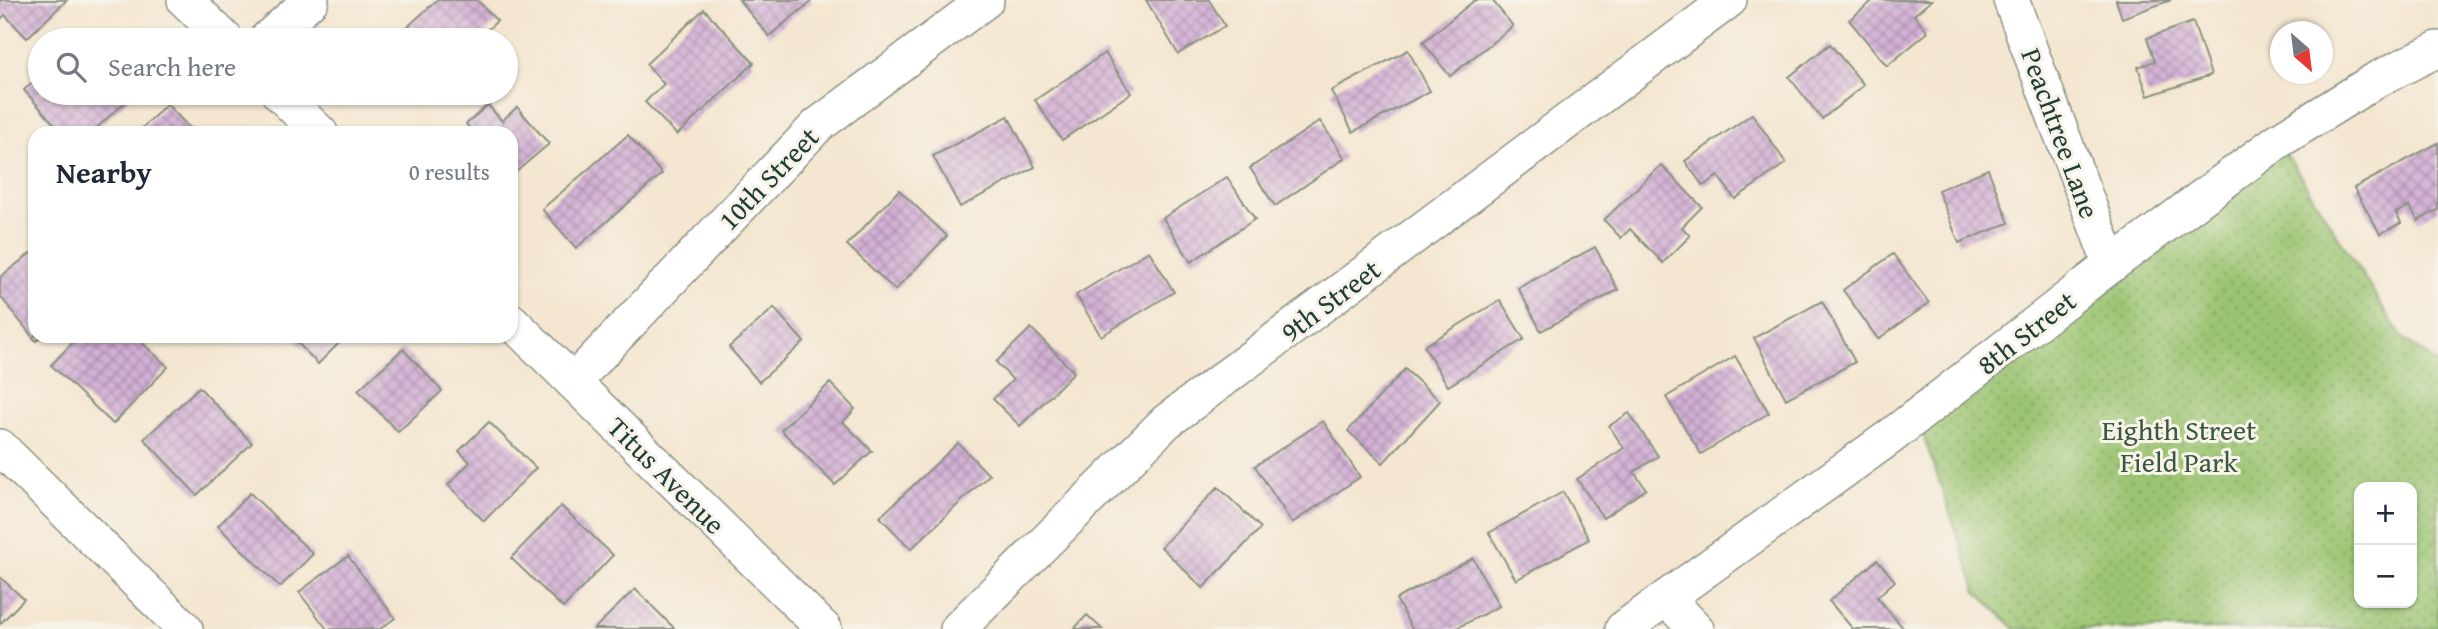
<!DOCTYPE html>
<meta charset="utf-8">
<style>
:root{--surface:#fff;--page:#f6f6f7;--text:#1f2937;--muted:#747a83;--line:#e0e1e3}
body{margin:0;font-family:"Gentium Book Plus",serif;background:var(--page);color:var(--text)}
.controls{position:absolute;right:21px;bottom:21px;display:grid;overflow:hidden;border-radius:14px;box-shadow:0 2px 5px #0004}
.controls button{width:63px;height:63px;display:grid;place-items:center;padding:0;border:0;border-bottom:2px solid var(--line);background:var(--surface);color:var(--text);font:35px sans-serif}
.compass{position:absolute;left:2270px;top:21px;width:63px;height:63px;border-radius:50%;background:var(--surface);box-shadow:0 2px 5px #0004;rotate:152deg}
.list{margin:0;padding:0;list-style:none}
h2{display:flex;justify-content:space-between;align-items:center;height:91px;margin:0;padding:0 28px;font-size:30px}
h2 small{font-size:23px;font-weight:400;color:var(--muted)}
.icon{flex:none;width:38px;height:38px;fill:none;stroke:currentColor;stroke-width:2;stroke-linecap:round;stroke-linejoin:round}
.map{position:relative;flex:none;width:2438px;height:629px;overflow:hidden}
.search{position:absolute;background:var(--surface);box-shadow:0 2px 5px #0004;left:28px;top:28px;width:490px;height:77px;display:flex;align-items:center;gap:18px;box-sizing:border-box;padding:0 24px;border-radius:38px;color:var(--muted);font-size:26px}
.panel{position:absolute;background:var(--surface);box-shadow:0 2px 5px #0004;left:28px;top:126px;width:490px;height:217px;border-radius:21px}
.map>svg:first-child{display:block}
</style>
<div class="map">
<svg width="2438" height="629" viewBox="0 0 2438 629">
<defs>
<pattern id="park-dots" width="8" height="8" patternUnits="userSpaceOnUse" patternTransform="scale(1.75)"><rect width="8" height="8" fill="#9bc572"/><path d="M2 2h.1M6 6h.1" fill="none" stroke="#7ea15e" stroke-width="1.8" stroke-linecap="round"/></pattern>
<pattern id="building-cross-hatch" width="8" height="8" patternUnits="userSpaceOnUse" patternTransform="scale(1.75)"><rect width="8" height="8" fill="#d3b0d5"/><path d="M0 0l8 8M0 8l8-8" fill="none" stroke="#ab90ae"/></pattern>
</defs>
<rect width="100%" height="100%" fill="#f7f3e8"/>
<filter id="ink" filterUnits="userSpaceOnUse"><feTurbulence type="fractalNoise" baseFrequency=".0143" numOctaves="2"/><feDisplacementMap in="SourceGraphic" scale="14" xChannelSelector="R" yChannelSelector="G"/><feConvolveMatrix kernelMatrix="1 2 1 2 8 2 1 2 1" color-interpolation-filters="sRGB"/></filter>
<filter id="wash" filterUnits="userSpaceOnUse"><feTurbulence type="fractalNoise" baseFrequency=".00686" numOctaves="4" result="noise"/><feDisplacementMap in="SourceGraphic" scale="28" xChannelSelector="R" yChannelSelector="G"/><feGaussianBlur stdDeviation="1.57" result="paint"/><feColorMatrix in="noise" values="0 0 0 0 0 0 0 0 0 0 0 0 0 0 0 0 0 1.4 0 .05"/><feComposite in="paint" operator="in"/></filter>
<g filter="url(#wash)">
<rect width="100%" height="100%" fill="#f4e6d0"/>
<path fill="url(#park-dots)" stroke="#5d8153" stroke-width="2" fill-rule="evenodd" d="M 2278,141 L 2401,336 L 2438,364 L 2438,629 L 2015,629 L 1977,592 L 1917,417 ZM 2359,487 L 2412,487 L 2412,603 L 2359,603 Z"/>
<g id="blocks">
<g fill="url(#building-cross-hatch)">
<polygon points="0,0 67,0 27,38 5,15 0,20"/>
<polygon points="437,0 477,0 497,21 476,40 393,40"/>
<polygon points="739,0 813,0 769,36"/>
<polygon points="1146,0 1209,0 1225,26 1178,54"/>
<polygon points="1475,0 1492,0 1513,26 1450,76 1423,42"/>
<polygon points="1874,0 1932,0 1914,15 1928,32 1887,66 1849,20"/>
<polygon points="2116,0 2171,0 2122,18"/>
<polygon points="704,9 754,63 677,135 645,102 664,84 646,64"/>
<polygon points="2193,22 2211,75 2148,96 2138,67 2155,61 2147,38"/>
<polygon points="89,31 98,40 79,40"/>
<polygon points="1830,44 1864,85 1822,119 1789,77"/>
<polygon points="1408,50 1430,91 1353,132 1331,91"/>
<polygon points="1105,53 1131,93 1062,140 1035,100"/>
<polygon points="40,75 40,93 135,93 91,133 62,133 24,90"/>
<polygon points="167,104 194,133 137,133"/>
<polygon points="488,105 502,121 517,107 549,144 511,176 511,133 474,133 466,124"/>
<polygon points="1752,114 1786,163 1735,199 1718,176 1703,186 1685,161"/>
<polygon points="1008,116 1035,167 960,207 933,156"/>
<polygon points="1320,121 1345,158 1275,206 1250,168"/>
<polygon points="628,135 662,174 576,248 542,209"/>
<polygon points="2438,143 2438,210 2418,221 2409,206 2396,213 2401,223 2380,234 2354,188"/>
<polygon points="1661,165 1702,207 1682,227 1690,236 1663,263 1630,229 1621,238 1604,220"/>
<polygon points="1988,169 2009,223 1959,243 1938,190"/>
<polygon points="1227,177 1255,219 1191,262 1163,218"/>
<polygon points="899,190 947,236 895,290 847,245"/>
<polygon points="1595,247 1618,290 1541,331 1518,288"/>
<polygon points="1149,251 1174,292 1101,336 1076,295"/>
<polygon points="31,253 35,258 35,336 42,336 36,341 0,296 0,277"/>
<polygon points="1893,254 1929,303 1878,339 1843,290"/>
<polygon points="1500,300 1524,339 1448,386 1424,346"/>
<polygon points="1822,301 1855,362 1786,399 1754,338"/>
<polygon points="774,308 804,342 759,382 729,347"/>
<polygon points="1031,328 1074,372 1020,426 993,399 1013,380 996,362"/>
<polygon points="79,336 135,336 168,367 113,424 51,365"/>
<polygon points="291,336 346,336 318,364"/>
<polygon points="403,349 442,391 398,432 358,390"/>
<polygon points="1735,356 1769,413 1701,454 1666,397"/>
<polygon points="1405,369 1440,401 1383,463 1348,431"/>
<polygon points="830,383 855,409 843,422 872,451 835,485 781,430"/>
<polygon points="199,387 252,443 197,495 144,439"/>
<polygon points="1629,413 1658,456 1634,472 1646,489 1603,518 1577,479 1624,448 1609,426"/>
<polygon points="1323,421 1360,477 1292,523 1255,466"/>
<polygon points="489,422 536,468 484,521 448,485 470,462 459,451"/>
<polygon points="958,443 989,475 911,549 880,517"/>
<polygon points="1218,487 1261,528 1203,588 1161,547"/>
<polygon points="1563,492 1589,539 1516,580 1489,533"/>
<polygon points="250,493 313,554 280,587 218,526"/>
<polygon points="561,506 613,555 563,608 511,558"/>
<polygon points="348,556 395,618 380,629 327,629 299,592"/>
<polygon points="1473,558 1499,606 1455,629 1412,629 1396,599"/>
<polygon points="1877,560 1895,581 1877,597 1904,629 1853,629 1829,601"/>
<polygon points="0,577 24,599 0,624"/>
<polygon points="635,589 675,629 594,629"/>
<polygon points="1087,615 1102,629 1074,629"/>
</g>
</g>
</g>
<g filter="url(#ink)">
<use href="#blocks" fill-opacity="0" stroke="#8a9282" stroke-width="2"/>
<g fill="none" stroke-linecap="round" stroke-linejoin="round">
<g stroke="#8a9282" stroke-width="38">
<g id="minor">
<polyline points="185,0 226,40"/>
<polyline points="2011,0 2111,265"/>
<polyline points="266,40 311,0"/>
<polyline points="279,93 320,133"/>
<polyline points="511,321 824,629"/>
<polyline points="573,382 817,126 986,0"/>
<polyline points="0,447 185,629"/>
<polyline points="1666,598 1696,629"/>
<polyline points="958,629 1166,422 1729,0"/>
<polyline points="1623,629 1890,437 2111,265 2278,141 2376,80 2438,49"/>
</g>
</g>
<use href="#minor" stroke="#fff" stroke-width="35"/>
</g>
</g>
<g text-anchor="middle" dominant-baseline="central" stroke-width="6" stroke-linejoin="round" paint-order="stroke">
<g font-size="28" fill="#1f3d34" stroke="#f7f3e8">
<text transform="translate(2061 133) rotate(70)">Peachtree Lane</text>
<text transform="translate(768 178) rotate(-46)">10th Street</text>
<text transform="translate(1330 300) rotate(-37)">9th Street</text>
<text transform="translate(2026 332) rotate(-38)">8th Street</text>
<text transform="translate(667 475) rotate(45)">Titus Avenue</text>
</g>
<g font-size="28" fill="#385840" stroke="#f7f3e8">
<text x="2179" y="429">Eighth Street<tspan x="2179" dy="32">Field Park</tspan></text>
</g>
</g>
</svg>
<div class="controls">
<button>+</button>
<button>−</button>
</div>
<svg class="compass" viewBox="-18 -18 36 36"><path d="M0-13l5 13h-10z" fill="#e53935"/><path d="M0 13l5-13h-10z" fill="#747a83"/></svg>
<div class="search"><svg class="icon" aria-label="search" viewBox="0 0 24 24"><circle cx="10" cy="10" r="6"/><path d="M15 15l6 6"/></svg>Search here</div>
<section class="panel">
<h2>Nearby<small>0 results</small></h2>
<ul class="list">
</ul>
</section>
</div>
